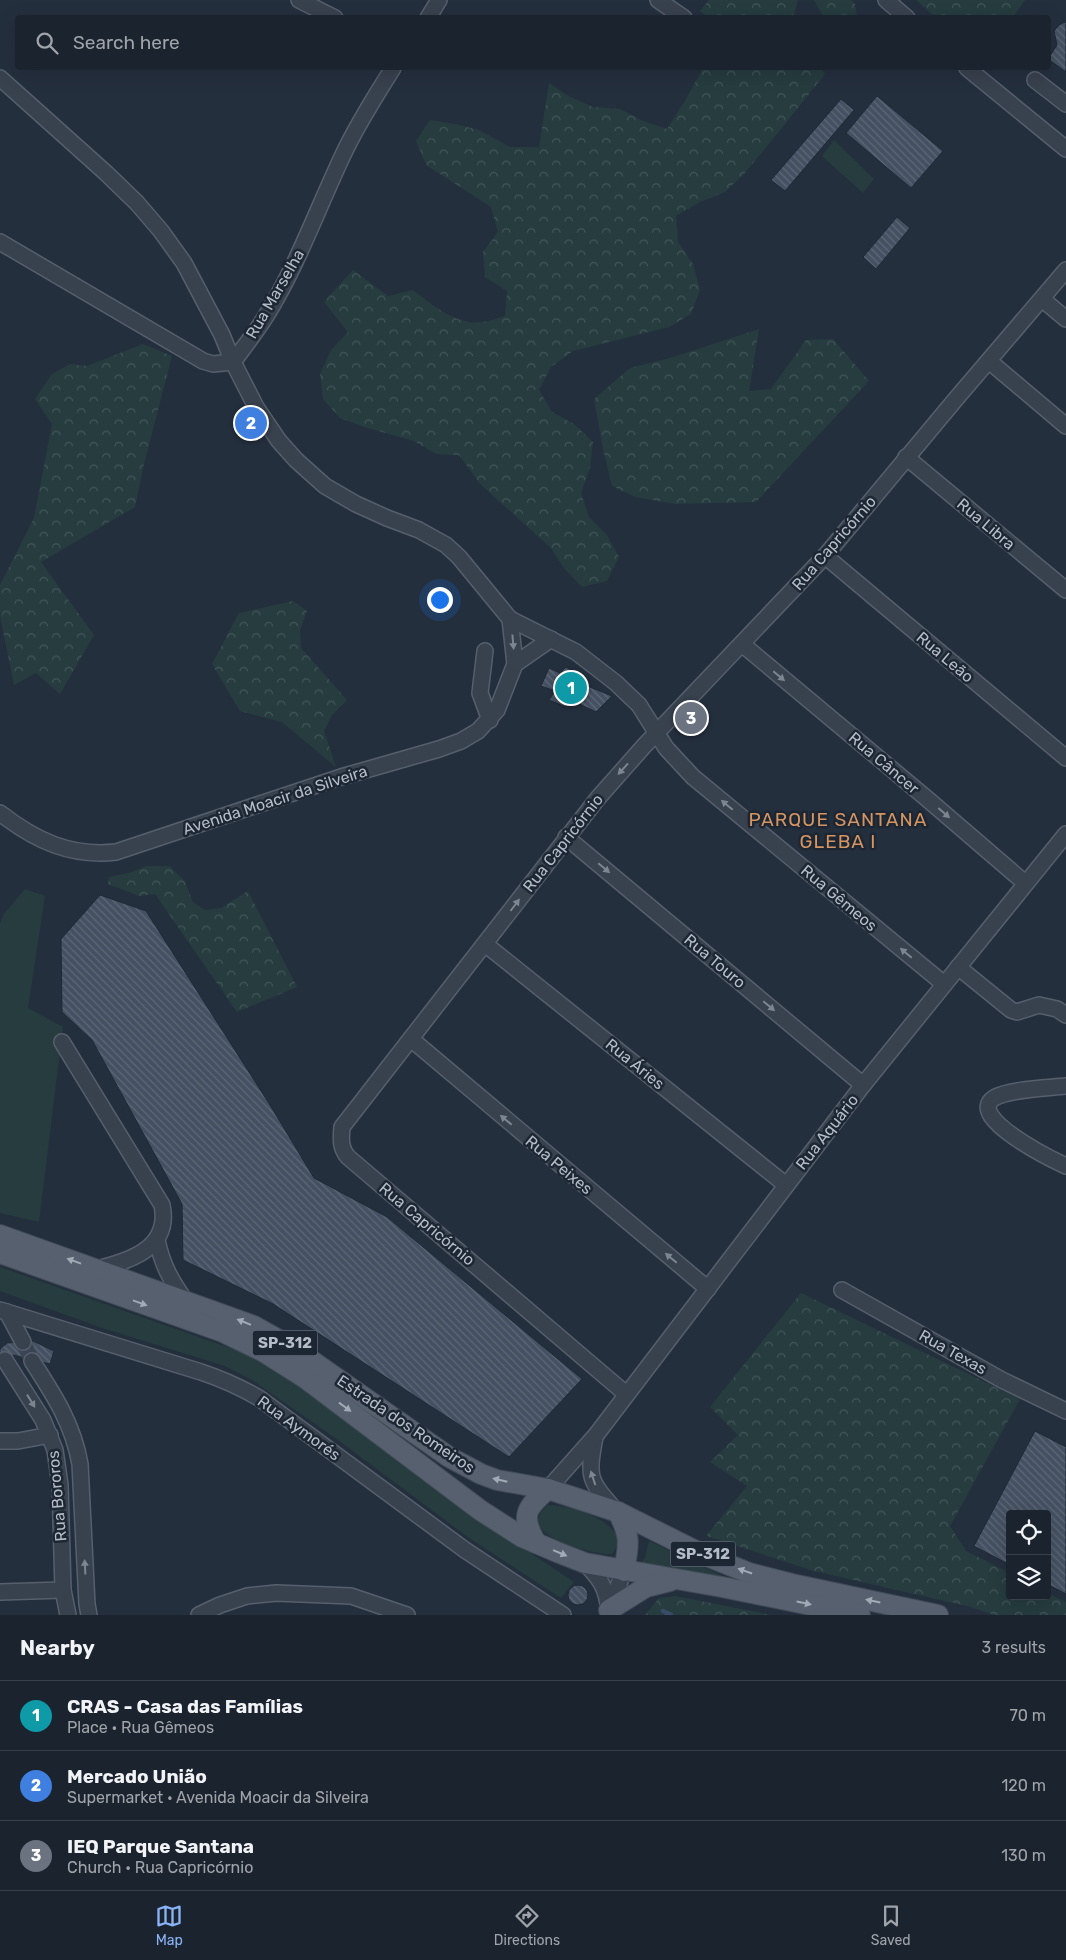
<!DOCTYPE html>
<meta charset="utf-8">
<style>
:root{--surface:#1b232e;--page:#282f3a;--text:#f1f3f6;--muted:#a0a4aa;--line:#39404a;--accent:#8ab4f8}
body{margin:0;font-family:Rubik,sans-serif;background:var(--page);color:var(--text)}
.controls{position:absolute;right:15px;bottom:15px;display:grid;overflow:hidden;border-radius:5px;box-shadow:0 5px 20px #0002}
.controls button{width:45px;height:45px;display:grid;place-items:center;padding:0;border:0;border-bottom:1px solid var(--line);background:var(--surface);color:var(--text);font:25px sans-serif}
.you{position:absolute;left:439px;top:599px;width:18px;height:18px;margin:-12px;border:4px solid #fff;border-radius:50%;background:#1a73e8;box-shadow:0 0 0 8px #1a73e833}
.badge{display:grid;place-items:center;width:32px;height:32px;border-radius:50%;background:var(--accent);color:#fff;font-size:16px;font-weight:700}
.pin{position:absolute;translate:-50% -50%;border:2px solid #fff;box-shadow:0 1px 5px #0006}
.list{margin:0;padding:0;list-style:none}
h2{display:flex;justify-content:space-between;align-items:center;height:65px;margin:0;padding:0 20px;font-size:21px}
h2 small{font-size:16px;font-weight:400;color:var(--muted)}
.list li{display:grid;grid-template-columns:32px 1fr auto;gap:15px;align-items:center;box-sizing:border-box;height:70px;padding:0 20px;border-top:1px solid var(--line)}
.list b{display:block;font-size:19px;white-space:nowrap}
.list p{margin:0;font-size:16px;white-space:nowrap;color:var(--muted)}
.list em{font-size:16px;font-style:normal;color:var(--muted)}
.icon{flex:none;width:28px;height:28px;fill:none;stroke:currentColor;stroke-width:2;stroke-linecap:round;stroke-linejoin:round}
.map{position:relative;flex:none;width:1066px;height:1615px;overflow:hidden}
.search{position:absolute;background:var(--surface);box-shadow:0 5px 20px #0002;left:15px;right:15px;top:15px;height:55px;display:flex;align-items:center;gap:12px;box-sizing:border-box;padding:0 18px;border-radius:5px;color:var(--muted);font-size:19px}
.sheet{height:275px;background:var(--surface)}
nav{display:flex;justify-content:space-around;align-items:center;box-sizing:border-box;height:70px;border-top:1px solid var(--line);background:var(--surface);font-size:14px;color:var(--muted)}
nav a{display:grid;justify-items:center;gap:2px}
nav .on{color:var(--accent)}
.map>svg:first-child{display:block}
</style>
<div class="map">
<svg width="1066" height="1615" viewBox="0 0 1066 1615">
<defs>
<pattern id="forest-crowns" width="20" height="18" patternUnits="userSpaceOnUse" patternTransform="scale(1.25)"><rect width="20" height="18" fill="#263c3f"/><path d="M2 6a3 3 0 1 1 6 0M12 15a3 3 0 1 1 6 0" fill="none" stroke="#435659"/></pattern>
<pattern id="building-back-hatch" width="6" height="6" patternUnits="userSpaceOnUse" patternTransform="scale(1.25)"><rect width="6" height="6" fill="#455162"/><path d="M-1 5l2 2M0 0l6 6M5-1l2 2" fill="none" stroke="#5d6877"/></pattern>
</defs>
<rect width="100%" height="100%" fill="#242f3e"/>
<g fill="#263c3f">
<polygon points="834,140 874,179 863,193 822,156"/>
<polygon points="25,889 45,896 28,1008 63,1027 39,1222 0,1213 0,924 4,914"/>
<polygon points="0,1267 264,1360 504,1535 574,1582 561,1598 469,1538 338,1440 252,1380 225,1366 102,1328 0,1291"/>
<path d="M 548,1505 C 572,1506 604,1516 618,1536 L 617,1547 L 612,1554 C 591,1555 511,1534 548,1505 Z"/>
<polygon points="649,1541 729,1579 639,1564 645,1558"/>
</g>
<g fill="url(#forest-crowns)">
<polygon points="709,0 798,0 793,17 708,17 700,11"/>
<polygon points="814,0 851,0 855,4 857,17 824,17"/>
<polygon points="916,0 1025,0 1013,17 936,18"/>
<path d="M 703,68 L 821,68 L 825,74 L 777,134 L 744,174 L 725,192 L 700,202 L 676,216 L 678,242 L 693,264 L 700,290 L 691,314 L 669,327 L 573,351 L 551,367 L 539,390 L 552,412 L 574,424 L 593,442 L 590,468 L 581,493 L 589,517 L 607,535 L 619,557 L 607,581 L 582,587 L 564,568 L 550,547 L 480,484 L 459,455 L 436,454 L 414,441 L 364,427 L 340,418 L 323,399 L 320,374 L 331,350 L 348,332 L 324,302 L 353,270 L 388,296 L 413,290 C 431,304 457,326 482,322 C 490,321 498,318 505,316 L 507,291 L 485,277 L 483,252 L 498,232 L 491,207 L 426,165 L 416,141 L 430,120 L 455,124 L 479,130 L 510,147 L 539,147 L 549,83 L 570,97 L 593,107 L 620,109 L 643,121 L 667,129 L 686,99 Z"/>
<polygon points="759,329 749,391 771,389 806,340 833,339 869,381 756,502 675,504 635,497 612,486 603,449 594,399 630,368 670,358"/>
<polygon points="143,344 172,356 144,464 135,507 41,562 94,635 60,694 36,673 14,685 0,616 0,585 34,518 52,424 35,399 52,374 70,364 87,366"/>
<polygon points="293,601 307,611 300,630 301,648 347,700 332,715 324,731 336,767 282,722 240,711 212,664 239,613"/>
<polygon points="147,866 169,866 184,880 193,902 205,910 221,908 248,891 297,987 237,1012 155,894 139,896 108,884 109,877 129,873"/>
<polygon points="801,1293 1020,1399 950,1526 966,1551 1010,1573 1010,1596 1047,1596 1047,1593 1066,1602 1066,1615 994,1615 971,1607 814,1571 706,1536 747,1486 710,1462 738,1435 710,1407"/>
<polygon points="675,1596 771,1615 645,1615 659,1598"/>
</g>
<g fill="none" stroke-linecap="round" stroke-linejoin="round">
<polyline stroke="#394c67" stroke-width="4.5" points="663,1611 671,1615"/>
</g>
<g fill="url(#building-back-hatch)" stroke="#1f2835">
<polygon points="1065,22 1066,23 1066,72 1048,59 1057,45 1054,31 1059,25"/>
<polygon points="877,96 943,151 911,188 846,133"/>
<polygon points="841,99 854,110 785,191 771,180"/>
<polygon points="897,217 910,228 876,269 863,257"/>
<polygon points="566,667 582,676 580,683 612,696 596,712 569,699 566,707 549,700 555,691 541,686 549,668 560,673"/>
<polygon points="100,895 146,911 270,1105 314,1178 387,1217 582,1379 509,1457 273,1304 183,1260 182,1204 92,1040 62,1012 61,939"/>
<polygon points="33,1341 54,1351 50,1364 13,1355 0,1363 0,1349 7,1343"/>
<polygon points="1035,1431 1066,1447 1066,1594 1047,1584 1047,1514 1010,1514 1010,1565 974,1546"/>
<circle cx="578" cy="1595" r="10"/>
</g>
<g fill="none" stroke-linecap="round" stroke-linejoin="round">
<polyline stroke="#3a4453" stroke-width="15" stroke-dasharray="15 8" stroke-linecap="butt" points="23,1342 32,1361"/>
<g stroke="#565f6c" stroke-width="18">
<g id="minor">
<polyline points="299,0 335,18"/>
<polyline points="658,0 684,18"/>
<polyline points="886,0 907,18"/>
<polyline points="428,18 439,0"/>
<polyline points="967,68 1066,149"/>
<path d="M 0,78 L 106,173 L 137,203 L 161,231 L 184,263 L 222,335 L 233,362 L 256,407 L 279,441 L 296,460 L 325,486 L 356,504 L 387,518 L 419,530 L 446,545 L 459,557 L 510,619 L 515,664 L 497,710 L 478,731 L 461,741 L 439,749 L 341,777 L 116,852 C 71,857 36,841 0,813"/>
<polyline points="1035,80 1066,104"/>
<path d="M 0,242 L 203,361 L 213,364 L 233,362 C 244,347 256,332 266,316 C 297,266 317,210 342,157 C 356,126 375,97 393,68"/>
<polyline points="1042,299 1066,319"/>
<polyline points="989,361 1066,426"/>
<polyline points="906,457 1066,590"/>
<polyline points="825,556 1066,758"/>
<polyline points="510,619 576,652 616,683 639,705 666,748 693,777 944,984"/>
<polyline points="742,644 925,797 1025,883"/>
<polyline points="485,651 480,693 490,720"/>
<polyline points="515,664 551,639"/>
<polyline points="566,837 863,1085"/>
<polyline points="485,944 786,1185"/>
<polyline points="958,967 1011,1010 1017,1012 1039,1005 1057,1009 1066,1015"/>
<polyline points="411,1039 708,1289"/>
<path d="M 62,1042 L 162,1205 C 171,1248 130,1261 97,1269"/>
<path d="M 1066,1086 C 1048,1088 1009,1089 994,1098 C 965,1117 1053,1160 1066,1166"/>
<path d="M 157,1240 C 162,1264 171,1281 185,1300"/>
<polyline points="842,1290 1002,1380 1066,1411"/>
<path d="M 0,1310 L 201,1372 C 222,1379 240,1387 259,1398 L 465,1550 L 563,1615"/>
<polyline points="7,1312 23,1342"/>
<polyline points="5,1360 43,1420 55,1450 60,1485 63,1590 68,1615"/>
<path d="M 32,1361 C 54,1395 73,1424 80,1464 L 87,1604 L 89,1615"/>
<path d="M 626,1394 L 348,1157 C 340,1148 341,1139 342,1127 L 598,798 L 644,746 L 825,556 L 955,400 L 1066,270"/>
<path d="M 595,1437 C 587,1479 589,1480 617,1512"/>
<polyline points="0,1441 18,1441 50,1435"/>
<polyline points="548,1489 596,1435 863,1085 1066,834"/>
<path d="M 585,1563 C 601,1580 606,1587 609,1610"/>
<polyline points="0,1592 63,1590"/>
<polyline points="609,1609 624,1571"/>
<polyline points="199,1615 220,1605 247,1596 276,1593 351,1596 407,1615"/>
</g>
</g>
<g stroke="#414a57" stroke-width="22">
<g id="major">
<polyline points="0,1235 254,1326 295,1349 449,1457 481,1474 497,1480 548,1489 618,1512 702,1554 749,1573 792,1584 938,1615"/>
<polyline points="0,1253 223,1332 264,1352 305,1378 480,1510 522,1537 557,1552 585,1563 722,1587 860,1615"/>
<path d="M 618,1512 C 631,1537 629,1544 624,1571"/>
<path d="M 536,1543 C 520,1515 526,1508 548,1489"/>
<polyline points="609,1610 646,1587 670,1581"/>
</g>
</g>
<use href="#minor" stroke="#38414e" stroke-width="15"/>
<use href="#major" stroke="#56606e" stroke-width="20"/>
</g>
<defs><path id="oneway-solid" d="M-6-.8H1V-3.2L6.5 0L1 3.2V.8H-6Z" transform="scale(1.25)"/></defs>
<g fill="#7c8592">
<use href="#oneway-solid" transform="translate(513 642) rotate(85)"/>
<use href="#oneway-solid" transform="translate(779 676) rotate(40)"/>
<use href="#oneway-solid" transform="translate(623 769) rotate(132)"/>
<use href="#oneway-solid" transform="translate(727 805) rotate(-140)"/>
<use href="#oneway-solid" transform="translate(944 813) rotate(41)"/>
<use href="#oneway-solid" transform="translate(604 868) rotate(40)"/>
<use href="#oneway-solid" transform="translate(515 905) rotate(-53)"/>
<use href="#oneway-solid" transform="translate(906 953) rotate(-140)"/>
<use href="#oneway-solid" transform="translate(769 1006) rotate(40)"/>
<use href="#oneway-solid" transform="translate(506 1120) rotate(-140)"/>
<use href="#oneway-solid" transform="translate(671 1258) rotate(-140)"/>
<use href="#oneway-solid" transform="translate(31 1401) rotate(58)"/>
<use href="#oneway-solid" transform="translate(593 1478) rotate(-108)"/>
<use href="#oneway-solid" transform="translate(85 1567) rotate(-93)"/>
</g>
<g fill="#a1aab7">
<use href="#oneway-solid" transform="translate(74 1261) rotate(-160)"/>
<use href="#oneway-solid" transform="translate(140 1303) rotate(20)"/>
<use href="#oneway-solid" transform="translate(244 1322) rotate(-158)"/>
<use href="#oneway-solid" transform="translate(345 1407) rotate(36)"/>
<use href="#oneway-solid" transform="translate(500 1480) rotate(-167)"/>
<use href="#oneway-solid" transform="translate(560 1553) rotate(23)"/>
<use href="#oneway-solid" transform="translate(745 1571) rotate(-161)"/>
<use href="#oneway-solid" transform="translate(873 1601) rotate(-168)"/>
<use href="#oneway-solid" transform="translate(804 1603) rotate(12)"/>
</g>
<g text-anchor="middle" dominant-baseline="central" stroke-width="5" stroke-linejoin="round" paint-order="stroke">
<g fill="#1d2633" stroke="#878f9c" stroke-width="1">
<rect x="252.5" y="1330.5" width="65" height="25" rx="4"/>
<rect x="670.5" y="1541.5" width="65" height="25" rx="4"/>
</g>
<g font-size="15" font-weight="bold" fill="#b4bcc9">
<text x="285" y="1343">SP-312</text>
<text x="703" y="1554">SP-312</text>
</g>
<g font-size="16" fill="#b4bcc9" stroke="#1d2633">
<text transform="translate(275 294) rotate(-60)">Rua Marselha</text>
<text transform="translate(986 524) rotate(40)">Rua Libra</text>
<text transform="translate(834 543) rotate(-49)">Rua Capricórnio</text>
<text transform="translate(945 657) rotate(40)">Rua Leão</text>
<text transform="translate(884 763) rotate(40)">Rua Câncer</text>
<text transform="translate(275 800) rotate(-18)">Avenida Moacir da Silveira</text>
<text transform="translate(563 843) rotate(-52)">Rua Capricórnio</text>
<text transform="translate(839 898) rotate(40)">Rua Gêmeos</text>
<text transform="translate(715 961) rotate(40)">Rua Touro</text>
<text transform="translate(635 1064) rotate(39)">Rua Áries</text>
<text transform="translate(827 1132) rotate(-52)">Rua Aquário</text>
<text transform="translate(559 1165) rotate(40)">Rua Peixes</text>
<text transform="translate(427 1224) rotate(40)">Rua Capricórnio</text>
<text transform="translate(953 1352) rotate(29)">Rua Texas</text>
<text transform="translate(406 1424) rotate(34)">Estrada dos Romeiros</text>
<text transform="translate(299 1428) rotate(36)">Rua Aymorés</text>
<text transform="translate(57 1496) rotate(-95)">Rua Bororos</text>
</g>
<g font-size="19" letter-spacing="1" fill="#d59563" stroke="#1d2633">
<text x="838" y="819">PARQUE SANTANA<tspan x="838" dy="22">GLEBA I</tspan></text>
</g>
</g>
</svg>
<div class="controls">
<button><svg class="icon" aria-label="locate" viewBox="0 0 24 24"><circle cx="12" cy="12" r="6"/><path d="M12 2v4M12 18v4M2 12h4M18 12h4"/></svg></button>
<button><svg class="icon" aria-label="layers" viewBox="0 0 24 24"><path d="M12 4l9 5-9 5-9-5zM3 14l9 5 9-5"/></svg></button>
</div>
<div class="you"></div>
<div class="pin badge" style="left:571px;top:688px;background:#0f9aa8">1</div>
<div class="pin badge" style="left:251px;top:423px;background:#3f7fe0">2</div>
<div class="pin badge" style="left:691px;top:718px;background:#6b7280">3</div>
<div class="search"><svg class="icon" aria-label="search" viewBox="0 0 24 24"><circle cx="10" cy="10" r="6"/><path d="M15 15l6 6"/></svg>Search here</div>
</div>
<section class="sheet">
<h2>Nearby<small>3 results</small></h2>
<ul class="list">
<li><span class="badge" style="background:#0f9aa8">1</span><div><b>CRAS - Casa das Famílias</b><p>Place · Rua Gêmeos</p></div><em>70 m</em></li>
<li><span class="badge" style="background:#3f7fe0">2</span><div><b>Mercado União</b><p>Supermarket · Avenida Moacir da Silveira</p></div><em>120 m</em></li>
<li><span class="badge" style="background:#6b7280">3</span><div><b>IEQ Parque Santana</b><p>Church · Rua Capricórnio</p></div><em>130 m</em></li>
</ul>
</section>
<nav>
<a class="on"><svg class="icon" aria-label="map" viewBox="0 0 24 24"><path d="M3 6l6-2 6 2 6-2v14l-6 2-6-2-6 2zM9 4v14M15 6v14"/></svg>Map</a>
<a><svg class="icon" aria-label="directions" viewBox="0 0 24 24"><path d="M12 3l9 9-9 9-9-9zM9 14v-3h6M13 9l2 2-2 2"/></svg>Directions</a>
<a><svg class="icon" aria-label="saved" viewBox="0 0 24 24"><path d="M7 4h10v16l-5-4-5 4z"/></svg>Saved</a>
</nav>
